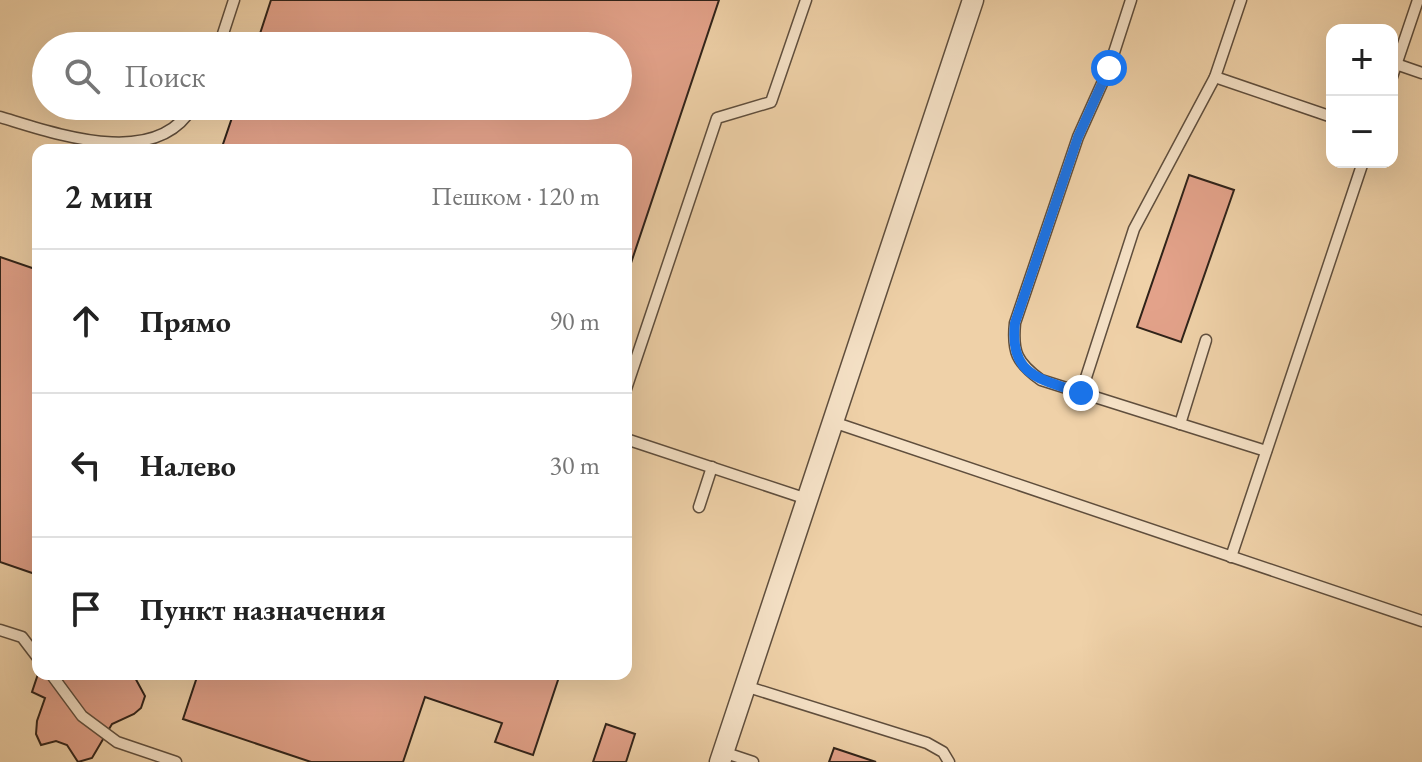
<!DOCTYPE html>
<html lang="ru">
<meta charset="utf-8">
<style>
:root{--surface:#fff;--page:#f6f6f6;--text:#222;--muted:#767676;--line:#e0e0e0}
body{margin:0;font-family:"EB Garamond",serif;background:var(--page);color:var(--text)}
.controls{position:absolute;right:24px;top:24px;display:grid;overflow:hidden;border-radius:16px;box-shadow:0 8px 32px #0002}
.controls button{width:72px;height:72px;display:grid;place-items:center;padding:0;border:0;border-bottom:2px solid var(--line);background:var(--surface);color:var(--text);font:40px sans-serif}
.stop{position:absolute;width:24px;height:24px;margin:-18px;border:6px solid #1a73e8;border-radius:50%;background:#fff}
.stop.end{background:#1a73e8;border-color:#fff;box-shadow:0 2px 8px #0008}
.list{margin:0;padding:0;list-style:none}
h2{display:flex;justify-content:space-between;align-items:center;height:104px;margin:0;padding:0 32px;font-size:34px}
h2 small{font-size:26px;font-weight:400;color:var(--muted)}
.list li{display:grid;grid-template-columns:52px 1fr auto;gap:24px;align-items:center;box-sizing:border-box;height:144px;padding:0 32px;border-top:2px solid var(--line)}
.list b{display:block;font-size:30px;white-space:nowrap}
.list em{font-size:26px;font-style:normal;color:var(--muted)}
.icon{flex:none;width:44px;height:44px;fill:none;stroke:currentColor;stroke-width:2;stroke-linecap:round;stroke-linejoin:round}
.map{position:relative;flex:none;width:1422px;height:762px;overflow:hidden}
.search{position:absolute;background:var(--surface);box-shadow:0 8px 32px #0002;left:32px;top:32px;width:600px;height:88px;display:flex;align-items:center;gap:20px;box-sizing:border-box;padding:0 28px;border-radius:44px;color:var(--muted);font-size:30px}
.panel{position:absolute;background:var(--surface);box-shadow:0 8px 32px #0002;left:32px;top:144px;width:600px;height:536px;border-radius:16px}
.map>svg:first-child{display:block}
</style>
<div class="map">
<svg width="1422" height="762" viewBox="0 0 1422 762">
<rect width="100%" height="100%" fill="#efd1a8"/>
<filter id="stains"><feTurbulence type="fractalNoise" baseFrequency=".0025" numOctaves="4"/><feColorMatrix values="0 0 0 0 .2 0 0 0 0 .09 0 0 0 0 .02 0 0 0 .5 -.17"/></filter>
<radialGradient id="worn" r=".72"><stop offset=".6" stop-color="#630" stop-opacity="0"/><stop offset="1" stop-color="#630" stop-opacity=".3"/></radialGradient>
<g fill="#e3a28a" stroke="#2f2219" stroke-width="2">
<polygon points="271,0 719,0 626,278 626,150 221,150 236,106 618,106 618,46 256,46"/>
<polygon points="1189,175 1234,190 1181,342 1137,327"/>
<polygon points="0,257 38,270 38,575 0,562"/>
<polygon points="38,674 133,674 145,696 141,708 134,714 112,724 92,758 78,762 67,745 56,741 41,745 36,734 37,721 45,698 32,692"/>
<polygon points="198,674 560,674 533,755 495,742 502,723 425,697 403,762 311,762 183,719"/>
<polygon points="606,724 635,734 626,762 593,762"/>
<polygon points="834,748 876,762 829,762"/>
</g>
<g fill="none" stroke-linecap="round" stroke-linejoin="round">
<g stroke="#5f4e3d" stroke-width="13">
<g id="lane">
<path d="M 1131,0 L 1109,68 L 1078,137 L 1015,323 C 1012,352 1017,363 1041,380 L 1266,451"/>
<polyline points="219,46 234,0"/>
<polyline points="1396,64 1422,73"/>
<polyline points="1215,77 1332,117"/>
<polyline points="1392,77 1418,0"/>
<path d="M 0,117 C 54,133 156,171 193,106"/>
<polyline points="626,389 717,118 771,102 806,0"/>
<polyline points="1081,393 1134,229 1215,77 1241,0"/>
<polyline points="833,422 1422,621"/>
<polyline points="1180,424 1206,340"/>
<polyline points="626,439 807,499"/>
<polyline points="699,507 712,467"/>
<polyline points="1231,557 1363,162"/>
<polyline points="0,630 22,637 38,658"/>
<polyline points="51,674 82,716 117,742 176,762"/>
<polyline points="745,686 927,743 943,752 949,762"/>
<polyline points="723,752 753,762"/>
</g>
</g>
<g stroke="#5f4e3d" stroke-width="23">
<polyline id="street" points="720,762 973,0"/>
</g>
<use href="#lane" stroke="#f5e1c6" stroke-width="10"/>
<use href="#street" stroke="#f5e1c6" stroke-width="20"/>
</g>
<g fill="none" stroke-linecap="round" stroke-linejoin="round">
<path stroke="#1a73e8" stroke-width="10" d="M 1081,393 C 1039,379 1009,375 1015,323 L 1078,137 L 1109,68"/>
</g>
<rect width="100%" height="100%" filter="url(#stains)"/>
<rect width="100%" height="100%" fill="url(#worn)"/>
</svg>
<div class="controls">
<button>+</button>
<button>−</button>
</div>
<div class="stop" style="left:1109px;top:68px"></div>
<div class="stop end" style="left:1081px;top:393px"></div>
<div class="search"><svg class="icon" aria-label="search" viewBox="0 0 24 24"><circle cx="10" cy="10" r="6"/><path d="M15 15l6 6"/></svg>Поиск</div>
<section class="panel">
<h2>2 мин<small>Пешком · 120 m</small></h2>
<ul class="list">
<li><svg class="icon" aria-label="ahead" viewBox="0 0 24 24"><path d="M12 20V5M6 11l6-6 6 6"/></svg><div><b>Прямо</b></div><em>90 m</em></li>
<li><svg class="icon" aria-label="left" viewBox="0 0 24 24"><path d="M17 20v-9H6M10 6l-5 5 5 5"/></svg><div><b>Налево</b></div><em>30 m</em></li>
<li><svg class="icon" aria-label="arrive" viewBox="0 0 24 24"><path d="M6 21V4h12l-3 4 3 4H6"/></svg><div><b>Пункт назначения</b></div></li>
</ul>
</section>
</div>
